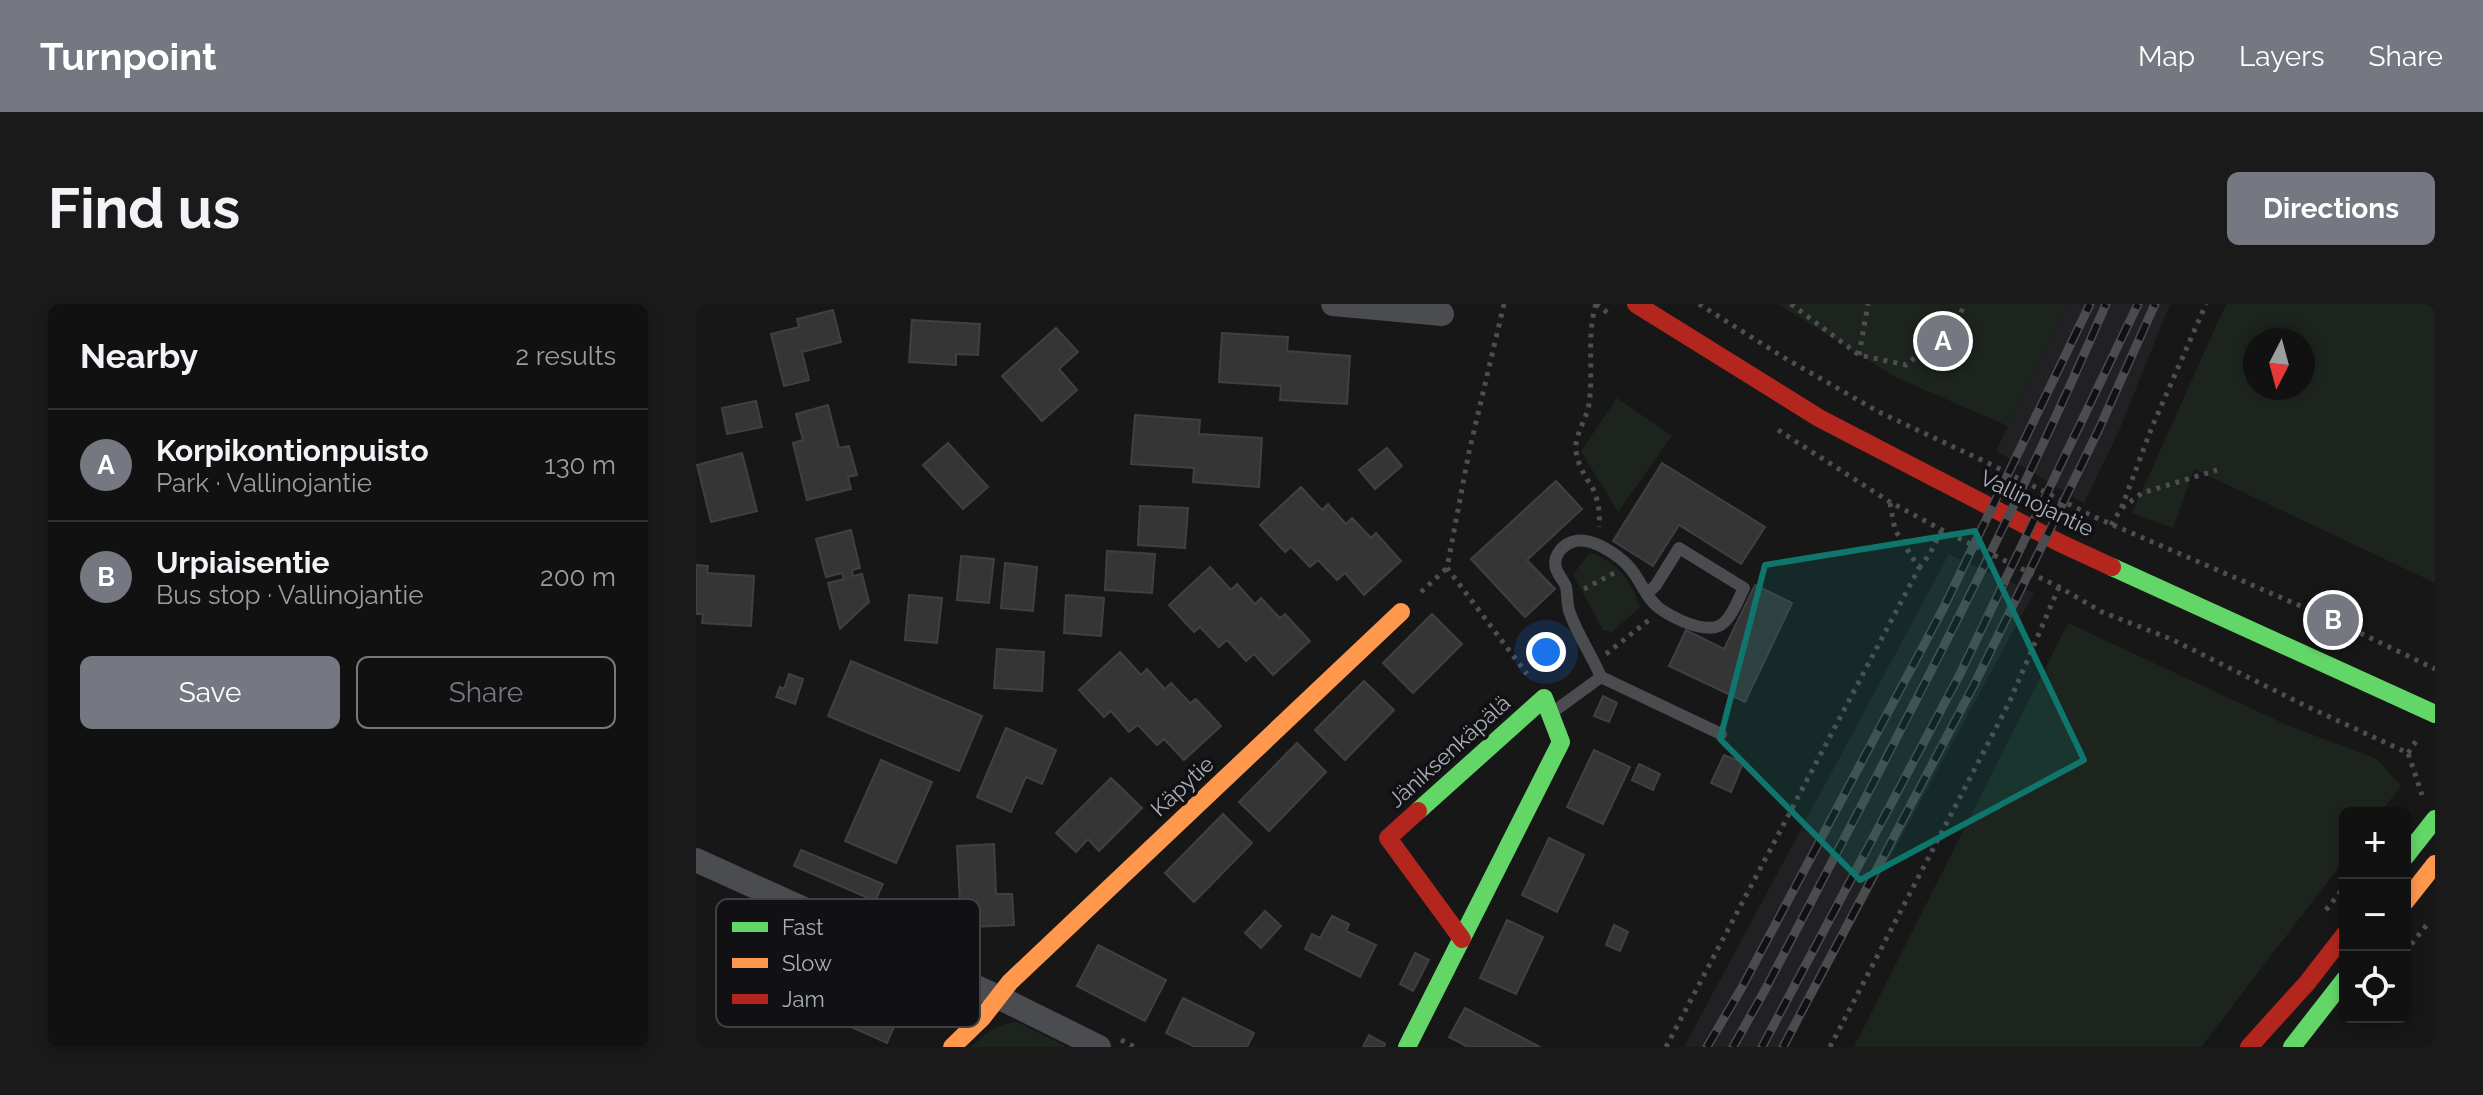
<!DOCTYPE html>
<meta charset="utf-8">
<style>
:root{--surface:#111;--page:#1a1a1a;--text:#f1f3f6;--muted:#9c9d9f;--line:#303131;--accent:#757880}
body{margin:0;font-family:Raleway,sans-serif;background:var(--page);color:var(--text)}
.controls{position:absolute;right:24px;bottom:24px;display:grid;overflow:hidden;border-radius:12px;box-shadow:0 4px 12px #0003}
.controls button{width:72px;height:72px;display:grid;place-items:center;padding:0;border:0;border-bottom:2px solid var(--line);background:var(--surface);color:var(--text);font:40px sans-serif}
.compass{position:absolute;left:1547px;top:24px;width:72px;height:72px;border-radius:50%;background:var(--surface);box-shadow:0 4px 12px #0003;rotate:186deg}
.you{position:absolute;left:850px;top:348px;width:28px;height:28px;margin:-20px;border:6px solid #fff;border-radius:50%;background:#1a73e8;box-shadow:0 0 0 12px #1a73e833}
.badge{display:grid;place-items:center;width:52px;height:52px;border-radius:50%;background:var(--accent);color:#fff;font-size:26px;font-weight:700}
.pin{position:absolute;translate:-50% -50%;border:4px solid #fff;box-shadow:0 2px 8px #0006}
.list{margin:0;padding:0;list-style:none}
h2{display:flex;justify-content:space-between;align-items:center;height:104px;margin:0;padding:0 32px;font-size:34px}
h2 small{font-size:26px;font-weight:400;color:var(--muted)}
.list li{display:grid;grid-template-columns:52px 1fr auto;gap:24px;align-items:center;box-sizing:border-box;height:112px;padding:0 32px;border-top:2px solid var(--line)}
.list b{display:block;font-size:30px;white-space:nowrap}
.list p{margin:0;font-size:26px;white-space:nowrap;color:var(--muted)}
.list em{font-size:26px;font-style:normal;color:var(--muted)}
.actions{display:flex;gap:16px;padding:24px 32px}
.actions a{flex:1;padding:18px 0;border:2px solid var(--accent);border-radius:12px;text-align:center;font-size:28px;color:var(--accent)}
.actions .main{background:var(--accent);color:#fff}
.icon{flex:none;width:44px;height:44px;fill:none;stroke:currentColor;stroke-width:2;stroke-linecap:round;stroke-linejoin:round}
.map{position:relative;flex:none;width:1739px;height:743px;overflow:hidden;border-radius:12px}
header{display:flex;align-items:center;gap:48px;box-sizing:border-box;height:112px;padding:0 40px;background:var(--accent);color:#fff}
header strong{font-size:38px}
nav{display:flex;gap:44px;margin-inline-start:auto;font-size:28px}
.intro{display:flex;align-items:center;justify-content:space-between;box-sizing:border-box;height:192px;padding:0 48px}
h1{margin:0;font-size:56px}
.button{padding:20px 36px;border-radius:12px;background:var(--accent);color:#fff;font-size:28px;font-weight:700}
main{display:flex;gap:48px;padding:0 48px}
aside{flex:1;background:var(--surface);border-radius:12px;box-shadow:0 4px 12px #0003}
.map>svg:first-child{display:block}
</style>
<header>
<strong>Turnpoint</strong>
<nav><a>Map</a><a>Layers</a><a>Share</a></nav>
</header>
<div class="intro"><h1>Find us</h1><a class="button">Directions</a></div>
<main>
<aside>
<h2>Nearby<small>2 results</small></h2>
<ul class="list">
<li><span class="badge">A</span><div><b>Korpikontionpuisto</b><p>Park · Vallinojantie</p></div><em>130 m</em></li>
<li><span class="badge">B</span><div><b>Urpiaisentie</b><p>Bus stop · Vallinojantie</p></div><em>200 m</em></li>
</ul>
<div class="actions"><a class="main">Save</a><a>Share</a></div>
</aside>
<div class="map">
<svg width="1739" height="743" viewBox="0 0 1739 743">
<rect width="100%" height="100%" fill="#171717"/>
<g fill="#212123">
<polygon points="1370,0 1474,0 1423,127 1388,199 1300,147"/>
<polygon points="1253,250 1338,289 1091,743 988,743"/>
</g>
<g fill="#1d241e" fill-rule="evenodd">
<polygon points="1082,0 1370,0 1312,122 1201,74"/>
<path d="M 1530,0 L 1739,0 L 1739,279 L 1498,165 L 1477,224 L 1436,209 ZM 1559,36 L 1607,36 L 1607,84 L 1559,84 Z"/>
<polygon points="921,94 976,132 922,208 885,147"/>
<path d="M 894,248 C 925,262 932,273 944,303 L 916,328 L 907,326 L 877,271 Z"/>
<polygon points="1372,319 1591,421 1681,455 1705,482 1684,509 1649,509 1649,555 1505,743 1158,743"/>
<path d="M 321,718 L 371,743 L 275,743 C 290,729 300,720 321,718 Z"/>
</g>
<g fill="#353536" stroke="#3f4043" stroke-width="2">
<polygon points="137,6 145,38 106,48 113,76 88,82 75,30 103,23 101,15"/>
<polygon points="216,16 284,20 282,51 260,50 260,61 213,58"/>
<polygon points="360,24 382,48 363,65 381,86 346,117 306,72"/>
<polygon points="526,29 592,33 591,47 654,52 651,100 584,96 585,82 523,78"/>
<polygon points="60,97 66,123 31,130 26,104"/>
<polygon points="132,101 143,144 153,142 161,171 152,173 155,185 111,196 97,139 107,136 100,110"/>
<polygon points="439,111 504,116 503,130 566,134 563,183 497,178 498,164 435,160"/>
<polygon points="252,139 292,183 267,205 227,161"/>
<polygon points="691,144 706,162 679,185 663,166"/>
<polygon points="46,149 61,207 15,218 1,161"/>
<polygon points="966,159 1069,223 1045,260 983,221 957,262 917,237"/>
<polygon points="860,177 886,205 831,256 859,285 829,313 775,255"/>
<polygon points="605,183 626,206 632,200 650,220 656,214 675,234 680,229 705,257 668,291 649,269 641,276 622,256 614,263 595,243 589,248 564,221"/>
<polygon points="444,202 492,204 489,244 442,241"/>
<polygon points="155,226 164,264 156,266 157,272 166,270 173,298 144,325 132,279 148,275 146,269 130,273 120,235"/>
<polygon points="411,247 459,250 456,289 409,286"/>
<polygon points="265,252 298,255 293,299 261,296"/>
<polygon points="309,259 341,263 337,307 305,304"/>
<polygon points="0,261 12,262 11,269 58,272 55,322 6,319 7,310 0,310"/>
<polygon points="514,263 535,286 541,280 559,300 565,294 584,314 589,310 614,337 577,371 558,350 550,357 531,336 523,343 504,323 498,328 473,301"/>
<polygon points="1059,281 1096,299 1049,398 973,362 990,326 1028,345"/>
<polygon points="213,291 246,294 241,339 209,336"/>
<polygon points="370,291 408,294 405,332 368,329"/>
<polygon points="736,310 766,340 717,389 687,359"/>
<polygon points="301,345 348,348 346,387 298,384"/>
<polygon points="424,348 445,371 451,365 469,385 475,379 494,399 500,395 525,422 488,456 468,435 461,441 442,421 433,428 415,407 408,413 383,386"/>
<polygon points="155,357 286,412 263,467 132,412"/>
<polygon points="93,370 107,375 99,400 80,393 84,383 88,385"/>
<polygon points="668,377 698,406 649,456 619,426"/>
<polygon points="907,392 921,399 913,418 898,412"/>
<polygon points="310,424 360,446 346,480 330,473 315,508 281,493"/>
<polygon points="601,439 630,468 573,527 543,498"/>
<polygon points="898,446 934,463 907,520 871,503"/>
<polygon points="1028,451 1047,459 1035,488 1015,479"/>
<polygon points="185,456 236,478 200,559 149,537"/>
<polygon points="943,460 964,470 957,486 936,476"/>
<polygon points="415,474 446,504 403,547 392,535 380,548 360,529"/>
<polygon points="527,510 556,539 498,598 469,569"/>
<polygon points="853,534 888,551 861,608 826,591"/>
<polygon points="298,540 300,590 316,590 318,621 278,623 277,598 264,599 261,542"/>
<polygon points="105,546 187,580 179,597 98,562"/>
<polygon points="569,607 585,622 565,644 549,629"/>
<polygon points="636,612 653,620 650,627 680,641 664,673 609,645 616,630 624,634"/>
<polygon points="811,616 847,633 820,690 784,674"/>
<polygon points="918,621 932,628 924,647 910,641"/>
<polygon points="402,641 470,676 449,717 381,682"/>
<polygon points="719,649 733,656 717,687 704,680"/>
<polygon points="150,674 208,700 191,739 133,713"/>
<polygon points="487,694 558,729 551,743 499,743 470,729"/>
<polygon points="769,704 844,743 772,743 753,733"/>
<polygon points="673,731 689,740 688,743 667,743"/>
</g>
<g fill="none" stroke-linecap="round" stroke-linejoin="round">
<g stroke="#4d4e52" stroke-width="5" stroke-dasharray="4 6" stroke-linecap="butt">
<polyline points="808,0 773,148 751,264 831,370"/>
<polyline points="900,0 912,9"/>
<path d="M 900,0 C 890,33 898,66 893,100 C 891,115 878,131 880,147 C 882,163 891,174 898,187 C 903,199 904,211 903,223"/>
<polyline points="1003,0 1087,53 1183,108 1292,159 1394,211 1637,316 1739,365"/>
<polyline points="1095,0 1163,51 1210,61 1259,20 1269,0"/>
<polyline points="1163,51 1172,0"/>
<polyline points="1082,126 1194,198 1246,226 1363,283 1406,308 1475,335 1612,403 1712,449 1726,491"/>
<polyline points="1426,204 1446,189 1521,166"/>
<polyline points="1415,221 1425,205 1456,123 1510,0"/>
<polyline points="1223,264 1233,251 1246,226"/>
<polyline points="888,285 918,269"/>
<polyline points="725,288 751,264"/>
<polyline points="910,350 953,316"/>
<polyline points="1712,449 1723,433"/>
<polyline points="1630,606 1649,582"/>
<polyline points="1709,648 1733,618"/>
<polyline points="425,736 439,743"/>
<polyline points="970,743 1223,264 1199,226 1194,199"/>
<polyline points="1134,743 1313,399 1363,283"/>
</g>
<g stroke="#4b4c50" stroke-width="12">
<path d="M 905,373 C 896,352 883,333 875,312 C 870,302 872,292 870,283 C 868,277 863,272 861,267 C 855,254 865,242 876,238 C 892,232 914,246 926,256 C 943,269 948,293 963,304 C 977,314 1003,327 1020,323 C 1034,320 1042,295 1048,284 L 983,244 L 960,281 L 952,289"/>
<polyline points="857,408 905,373 1025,430"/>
</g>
<g stroke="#4b4c50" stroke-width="24">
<polyline points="637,0 746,10"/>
<polyline points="0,556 302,693 403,743"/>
</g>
<g stroke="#63d668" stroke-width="18">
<polyline points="1416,263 1739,410"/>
<polyline points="1709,553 1739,515"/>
<polyline points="711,743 865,438 848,394 722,507"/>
<polyline points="1596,743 1649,675"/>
</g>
<g stroke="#ff974d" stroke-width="18">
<polyline points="1709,598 1739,560"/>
<polyline points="256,743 286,714 314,678 705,308"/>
</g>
<g stroke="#b3261e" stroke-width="18">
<polyline points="940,0 1123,114 1364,239 1416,263"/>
<polyline points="722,507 692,534 766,635"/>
<polyline points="1553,743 1611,679 1649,630"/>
</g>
<g stroke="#4b4c4f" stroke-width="9">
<g id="rail">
<polyline points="1011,743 1045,685 1248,303 1394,0"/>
<path d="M 1037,743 L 1069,686 C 1187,459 1309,235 1410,0"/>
<polyline points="1066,743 1263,372 1442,0"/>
<polyline points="1087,743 1278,381 1403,125 1459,0"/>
</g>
</g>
<use href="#rail" stroke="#111113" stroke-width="6" stroke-dasharray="18" stroke-linecap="butt"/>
</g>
<path fill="#0f766e" fill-opacity="0.2" stroke="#0f766e" stroke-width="6" stroke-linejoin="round" d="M 1279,227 L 1388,456 L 1164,576 L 1024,435 L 1069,261 Z"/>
<g text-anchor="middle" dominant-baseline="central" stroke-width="7" stroke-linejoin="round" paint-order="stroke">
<g font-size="22" fill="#a8adb8" stroke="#111113">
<text transform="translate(1341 199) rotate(26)">Vallinojantie</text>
<text transform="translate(753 447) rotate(-42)">Jäniksenkäpälä</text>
<text transform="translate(486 482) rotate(-43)">Käpytie</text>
</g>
</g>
<rect x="20" y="595" width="264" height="128" rx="12" fill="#111113" stroke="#3e4045" stroke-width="2"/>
<rect x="36" y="618" width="36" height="10" fill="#63d668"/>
<rect x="36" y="654" width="36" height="10" fill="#ff974d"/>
<rect x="36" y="690" width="36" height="10" fill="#b3261e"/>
<g font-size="22" fill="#a8adb8">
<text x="86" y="631">Fast</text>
<text x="86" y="667">Slow</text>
<text x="86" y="703">Jam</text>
</g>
</svg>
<div class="controls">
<button>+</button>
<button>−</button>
<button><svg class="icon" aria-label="locate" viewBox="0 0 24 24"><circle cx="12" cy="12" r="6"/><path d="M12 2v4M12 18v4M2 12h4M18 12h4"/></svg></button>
</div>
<svg class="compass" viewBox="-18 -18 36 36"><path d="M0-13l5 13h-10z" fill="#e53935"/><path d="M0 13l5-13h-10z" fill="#9c9d9f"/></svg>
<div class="you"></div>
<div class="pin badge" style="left:1247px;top:37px">A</div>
<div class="pin badge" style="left:1637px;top:316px">B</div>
</div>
</main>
